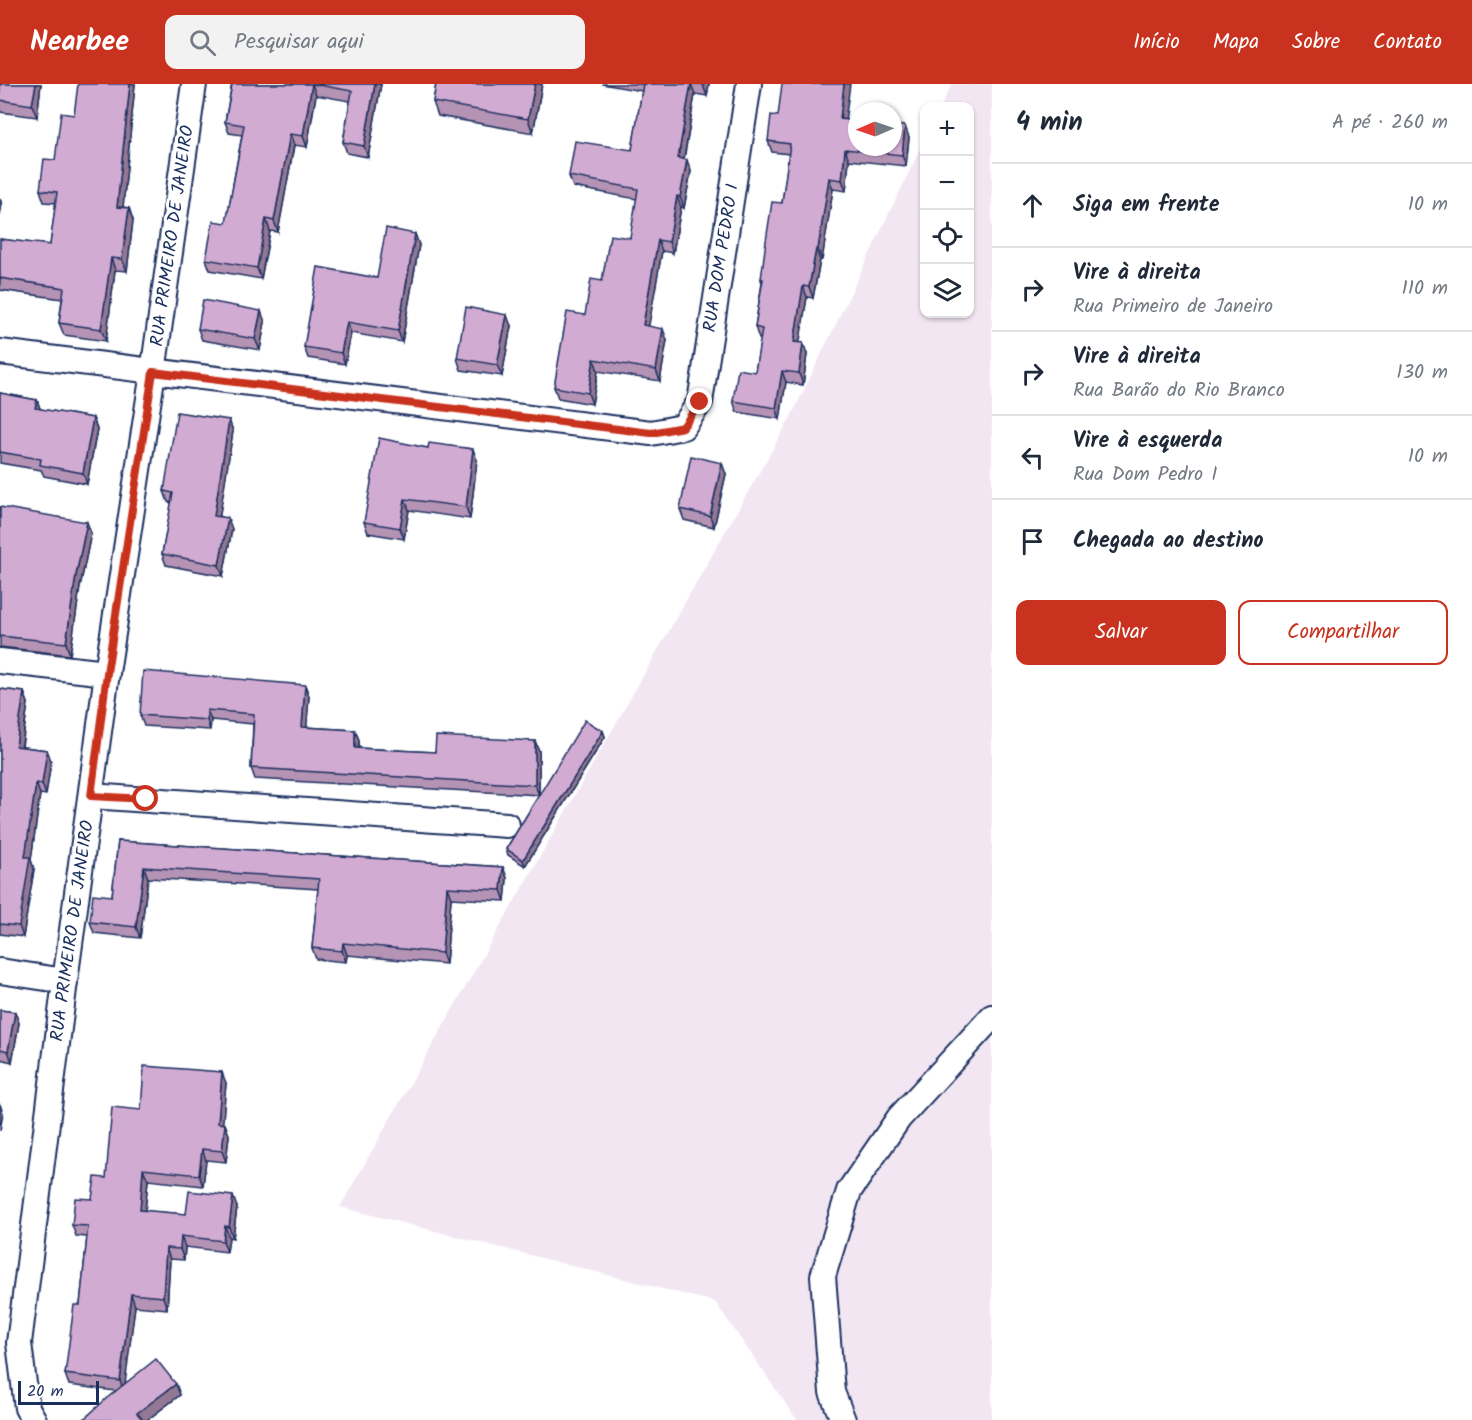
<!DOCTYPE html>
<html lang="pt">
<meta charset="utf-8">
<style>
:root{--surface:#fff;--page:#f2f2f3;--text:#1f2937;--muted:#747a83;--line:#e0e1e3;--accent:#c8321e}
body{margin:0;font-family:Kalam,sans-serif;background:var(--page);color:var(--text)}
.controls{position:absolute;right:18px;top:18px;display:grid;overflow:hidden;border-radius:12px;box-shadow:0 2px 4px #0004}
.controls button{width:54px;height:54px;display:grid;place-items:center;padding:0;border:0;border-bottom:2px solid var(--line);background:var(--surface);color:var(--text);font:30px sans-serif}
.compass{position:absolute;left:848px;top:18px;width:54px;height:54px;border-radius:50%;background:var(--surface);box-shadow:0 2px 4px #0004;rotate:268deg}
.scale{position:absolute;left:18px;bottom:15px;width:81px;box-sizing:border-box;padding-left:6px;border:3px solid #1b2f5e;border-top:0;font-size:16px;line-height:21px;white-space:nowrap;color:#1b2f5e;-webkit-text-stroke:4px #fff;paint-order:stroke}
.stop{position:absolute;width:18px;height:18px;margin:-14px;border:4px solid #c8321e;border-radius:50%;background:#fff}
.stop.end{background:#c8321e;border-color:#fff;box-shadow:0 2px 6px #0008}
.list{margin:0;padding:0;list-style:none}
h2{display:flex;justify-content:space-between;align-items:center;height:78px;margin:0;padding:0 24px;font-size:26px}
h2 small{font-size:20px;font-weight:400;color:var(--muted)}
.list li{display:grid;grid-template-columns:39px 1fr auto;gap:18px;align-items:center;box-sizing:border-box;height:84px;padding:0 24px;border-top:2px solid var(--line)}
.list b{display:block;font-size:22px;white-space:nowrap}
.list p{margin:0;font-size:20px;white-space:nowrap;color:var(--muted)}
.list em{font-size:20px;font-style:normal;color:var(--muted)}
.actions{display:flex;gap:12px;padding:18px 24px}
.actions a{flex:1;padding:14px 0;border:2px solid var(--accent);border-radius:12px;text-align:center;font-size:21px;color:var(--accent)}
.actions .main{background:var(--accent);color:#fff}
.icon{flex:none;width:33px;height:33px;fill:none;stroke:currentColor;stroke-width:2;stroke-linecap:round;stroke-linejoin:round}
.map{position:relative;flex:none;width:992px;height:1336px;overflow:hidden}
header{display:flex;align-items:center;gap:36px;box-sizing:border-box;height:84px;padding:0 30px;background:var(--accent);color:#fff}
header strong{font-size:28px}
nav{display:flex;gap:33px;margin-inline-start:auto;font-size:21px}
.search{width:420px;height:54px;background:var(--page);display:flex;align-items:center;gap:15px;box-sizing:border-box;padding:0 21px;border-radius:12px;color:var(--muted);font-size:22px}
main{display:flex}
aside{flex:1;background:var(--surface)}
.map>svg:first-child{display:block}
</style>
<header>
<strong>Nearbee</strong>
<div class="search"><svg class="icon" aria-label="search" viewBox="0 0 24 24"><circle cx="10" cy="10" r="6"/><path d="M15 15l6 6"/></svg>Pesquisar aqui</div>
<nav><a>Início</a><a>Mapa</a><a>Sobre</a><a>Contato</a></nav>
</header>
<main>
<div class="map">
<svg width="992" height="1336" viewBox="0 0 992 1336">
<rect width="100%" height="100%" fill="#fff"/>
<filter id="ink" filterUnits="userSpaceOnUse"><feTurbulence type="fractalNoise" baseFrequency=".0167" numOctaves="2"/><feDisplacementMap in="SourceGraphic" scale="12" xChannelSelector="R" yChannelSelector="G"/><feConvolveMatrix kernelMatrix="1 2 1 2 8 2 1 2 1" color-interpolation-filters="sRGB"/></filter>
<g filter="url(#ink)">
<polygon fill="#f2e6f2" points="952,0 992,0 992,1336 797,1336 715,1218 340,1123 792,331 924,57 924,230 970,230 970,22 941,22"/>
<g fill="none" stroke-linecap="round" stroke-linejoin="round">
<g stroke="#1b2f5e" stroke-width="28">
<g id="minor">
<polyline points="0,268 651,349 683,343 700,318 749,0"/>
<polyline points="0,577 107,589"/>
<polyline points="91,712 507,741"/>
<polyline points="0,887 65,897"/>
<polyline points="34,1336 27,1324 19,1259 65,897 107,589 153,288 194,0"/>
<polyline points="843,1336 832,1308 823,1192 849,1107 899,1034 992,933"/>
</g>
</g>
<use href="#minor" stroke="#fff" stroke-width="24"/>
</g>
<g fill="#b593b5" stroke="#1b2f5e" stroke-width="1.5">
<polygon points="0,0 41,0 37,33 0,28"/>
<polygon points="135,0 123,123 129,124 133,136 127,187 115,186 106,257 64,251 59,239 62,215 0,206 0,155 50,161 56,119 44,118 40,106 55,76 74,31"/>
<polygon points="232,0 381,0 368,73 347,69 343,58 350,17 316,11 307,63 294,61 278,148 270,147 261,195 210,186 206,175 226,139 242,51 229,49 225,38"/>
<polygon points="436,0 542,0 533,49 438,32 433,18"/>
<polygon points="602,0 709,0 707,12 695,10 684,75 691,87 684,124 681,123 673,169 662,167 648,242 667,256 660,297 598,287 592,320 558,314 554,303 585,231 602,197 630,154 637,115 573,103 569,92 632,66 642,7"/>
<polygon points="778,32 845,36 909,53 906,82 849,76 846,107 833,105 822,176 820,176 813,214 807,213 799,259 803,259 807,270 803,301 786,298 780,335 737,328 733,317 755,288 761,255 759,255 755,243 762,199 761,195 782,119 789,70 772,68 768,57"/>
<polygon points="415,150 419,161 402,258 351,249 345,280 308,274 304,263 377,194"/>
<polygon points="265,238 260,266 202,256 198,245"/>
<polygon points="511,242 502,292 461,286 457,274"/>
<polygon points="0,309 37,316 40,325 93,334 97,345 87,400 44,392 41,386 0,379"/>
<polygon points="229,336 233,347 219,433 232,445 223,492 166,481 162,470 172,419 168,418 164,407"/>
<polygon points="477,376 470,435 409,426 404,455 368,449 364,438"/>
<polygon points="726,390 714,443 684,436 680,425"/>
<polygon points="0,423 91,449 80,503 70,571 0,563"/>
<polygon points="305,601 309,612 306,643 355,646 359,656 359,664 435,668 535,657 539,667 539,711 603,647 605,653 525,782 508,771 506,765 539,711 255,695 251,684 253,640 211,636 210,646 144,642 140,631"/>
<polygon points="0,605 24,608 28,619 22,663 47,666 51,677 46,711 40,710 31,776 34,785 23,853 0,850"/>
<polygon points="118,757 503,783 507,794 505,817 451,814 446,880 347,871 346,878 316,875 312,864 318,805 148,794 140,854 94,849 90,838 112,812"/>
<polygon points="0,926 15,928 19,939 12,978 0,975"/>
<polygon points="226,999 222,1040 225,1040 229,1051 226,1078 206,1076 203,1102 148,1096 145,1127 186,1130 237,1123 233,1154 229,1153 227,1168 185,1163 184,1176 170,1175 167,1225 135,1222 124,1300 176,1300 180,1311 147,1336 83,1336 116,1307 69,1301 65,1290 80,1221 87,1153 76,1152 72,1141 92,1115 106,1094 141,1026"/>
</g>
<g fill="#937894" stroke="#1b2f5e" stroke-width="1.5">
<polygon points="36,0 41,0 37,33 32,21"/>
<polygon points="130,0 135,0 122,134 117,123"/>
<polygon points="312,0 316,11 307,63 303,52"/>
<polygon points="375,0 381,0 368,73 364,62"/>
<polygon points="535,0 542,0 533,49 528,35"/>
<polygon points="691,0 695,10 682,86 678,74"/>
<polygon points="703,0 709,0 707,12 703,1"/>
<polygon points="844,0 850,0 844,46 840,35"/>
<polygon points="905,42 909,53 906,82 902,71"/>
<polygon points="290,50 294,61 278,148 274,137"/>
<polygon points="845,65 849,76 846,107 842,96"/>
<polygon points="687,76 691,87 684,124 680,113"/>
<polygon points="829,94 833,105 822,176 818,165"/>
<polygon points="677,112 681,123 673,169 669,158"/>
<polygon points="0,115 2,119 0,132"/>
<polygon points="129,124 133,136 127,187 122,175"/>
<polygon points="266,135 270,147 261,195 257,184"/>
<polygon points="415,150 419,161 402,258 398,247"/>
<polygon points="658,156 662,167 647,252 643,241"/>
<polygon points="816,165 820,176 813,214 809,203"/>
<polygon points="111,174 115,186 106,257 101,245"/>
<polygon points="803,202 807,213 798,269 794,258"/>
<polygon points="261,227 265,238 260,266 255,255"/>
<polygon points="507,231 511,242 502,292 497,281"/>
<polygon points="347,238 351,249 345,280 341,269"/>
<polygon points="663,245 667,256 660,297 656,286"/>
<polygon points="803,259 807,270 803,301 799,289"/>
<polygon points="594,275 598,287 592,320 588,309"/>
<polygon points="782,287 786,298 780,335 776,324"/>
<polygon points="37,316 41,327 35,324"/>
<polygon points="93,334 97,345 87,400 83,389"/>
<polygon points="229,336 233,347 218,443 214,432"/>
<polygon points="473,365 477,376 470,435 466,423"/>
<polygon points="722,379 726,390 714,443 710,432"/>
<polygon points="405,415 409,426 404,455 400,444"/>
<polygon points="228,434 232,445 223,492 219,481"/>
<polygon points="87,438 91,449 80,503 70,571 66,559 76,491"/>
<polygon points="305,601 309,612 306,654 302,643"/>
<polygon points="24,608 28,619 20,673 16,662"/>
<polygon points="207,626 211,636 210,646 207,636"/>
<polygon points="355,646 359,656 358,674 355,664"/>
<polygon points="603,647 605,653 525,782 523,776"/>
<polygon points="535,657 539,667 539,711 535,701"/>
<polygon points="47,666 51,677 46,711 42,700"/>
<polygon points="36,699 40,710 31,776 34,785 23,853 19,842 25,773"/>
<polygon points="144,783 148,794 140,854 136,843"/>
<polygon points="503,783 507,794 505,817 501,806"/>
<polygon points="447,803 451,814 446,880 442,869"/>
<polygon points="343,859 347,871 346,878 342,867"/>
<polygon points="15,928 19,939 12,978 8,967"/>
<polygon points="222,988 226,999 222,1050 218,1039"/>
<polygon points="0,1020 3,1029 0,1047"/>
<polygon points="225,1040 229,1051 226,1078 222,1067"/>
<polygon points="202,1065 206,1076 203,1102 199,1091"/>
<polygon points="143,1085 148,1096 144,1137 140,1126"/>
<polygon points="233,1112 237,1123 233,1154 229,1143"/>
<polygon points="225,1142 229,1153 227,1168 223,1157"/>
<polygon points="181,1152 185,1163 184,1176 180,1165"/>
<polygon points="166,1164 170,1175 167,1225 163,1213"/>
<polygon points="131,1210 135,1222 124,1308 120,1297"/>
<polygon points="176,1300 180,1311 147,1336 140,1336 137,1329"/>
</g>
<g fill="#d2abd3" stroke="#1b2f5e" stroke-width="1.5">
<polygon points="0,0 36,0 32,21 0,16"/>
<polygon points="78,0 130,0 117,123 129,124 122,175 111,174 101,245 59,239 64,204 0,194 0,155 50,161 57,108 40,106 44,75 55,76 61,29 74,31"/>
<polygon points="232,0 312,0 303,52 290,50 274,137 266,135 257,184 206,175 213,137 226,139 244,41 225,38"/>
<polygon points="313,0 375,0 364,62 343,58 352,7"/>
<polygon points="436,0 535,0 528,35 433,18"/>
<polygon points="643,0 691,0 678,74 687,76 680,113 677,112 669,158 658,156 643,241 663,245 656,286 594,275 588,309 554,303 567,228 585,231 591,195 602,197 610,151 630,154 638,105 569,92 575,57 632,66"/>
<polygon points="782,0 844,0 840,35 857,37 857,63 893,63 893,41 905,42 902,71 845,65 842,96 829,94 818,165 816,165 809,203 803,202 794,258 803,259 799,289 782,287 776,324 733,317 738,285 755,288 762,245 755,243 763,195 761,195 766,157 772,118 782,119 790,60 768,57 771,31 778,32"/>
<polygon points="386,144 415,150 398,247 347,238 341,269 304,263 318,183 377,194"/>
<polygon points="203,216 261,227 255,255 198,245"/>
<polygon points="466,223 507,231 497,281 457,274"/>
<polygon points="0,309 37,316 35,324 93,334 83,389 40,381 41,375 0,368"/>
<polygon points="177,328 229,336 214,432 228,434 219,481 162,470 173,409 164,407"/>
<polygon points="379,354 428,364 429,359 473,365 466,423 405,415 400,444 364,438"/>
<polygon points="691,372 722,379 710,432 680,425"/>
<polygon points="0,423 87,438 76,491 66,559 0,552"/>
<polygon points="143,587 305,601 302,643 355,646 355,664 435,668 436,652 535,657 535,701 251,684 254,630 207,626 207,636 140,631"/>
<polygon points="0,605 24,608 16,662 47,666 42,700 36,699 25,773 30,773 19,842 0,840"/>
<polygon points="585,636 603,647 523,776 506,765"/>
<polygon points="118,757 503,783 501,806 447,803 442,869 343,859 342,867 312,864 319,795 144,783 136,843 90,838 93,810 112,812"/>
<polygon points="0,926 15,928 8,967 0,965"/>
<polygon points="144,982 222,988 218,1039 225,1040 222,1067 202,1065 199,1091 143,1085 140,1126 186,1130 189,1107 233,1112 229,1143 225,1142 223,1157 181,1152 180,1165 166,1164 163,1213 131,1210 120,1297 65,1290 74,1221 80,1221 88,1142 72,1141 75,1114 92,1115 95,1093 106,1094 112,1023 141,1026"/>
<polygon points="156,1275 176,1300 137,1329 143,1336 83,1336 107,1314"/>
</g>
</g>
<g fill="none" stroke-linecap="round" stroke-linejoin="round" filter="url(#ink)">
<polyline stroke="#c8321e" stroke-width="8" points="146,715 91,712 107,589 153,288 651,349 683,343 700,318"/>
</g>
<g text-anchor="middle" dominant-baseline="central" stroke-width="6" stroke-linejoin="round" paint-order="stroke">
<g font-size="18" fill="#1b2f5e" stroke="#fff">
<text transform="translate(173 152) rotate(-82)">RUA PRIMEIRO DE JANEIRO</text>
<text transform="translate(722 174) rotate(-81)">RUA DOM PEDRO I</text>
<text transform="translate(73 847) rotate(-82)">RUA PRIMEIRO DE JANEIRO</text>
</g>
</g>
</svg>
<div class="controls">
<button>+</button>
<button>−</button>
<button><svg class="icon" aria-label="locate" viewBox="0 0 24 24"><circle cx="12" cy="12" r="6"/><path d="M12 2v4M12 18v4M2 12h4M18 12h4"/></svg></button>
<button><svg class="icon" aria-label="layers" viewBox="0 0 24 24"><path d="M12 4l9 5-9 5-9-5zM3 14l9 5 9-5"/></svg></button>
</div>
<svg class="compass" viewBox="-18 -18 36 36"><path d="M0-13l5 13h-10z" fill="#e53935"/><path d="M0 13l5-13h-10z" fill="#747a83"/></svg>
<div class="scale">20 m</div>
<div class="stop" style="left:146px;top:715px"></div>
<div class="stop end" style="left:700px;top:318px"></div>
</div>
<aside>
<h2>4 min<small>A pé · 260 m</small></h2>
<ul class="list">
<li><svg class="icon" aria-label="ahead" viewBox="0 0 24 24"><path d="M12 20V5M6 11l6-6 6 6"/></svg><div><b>Siga em frente</b></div><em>10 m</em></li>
<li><svg class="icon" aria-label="right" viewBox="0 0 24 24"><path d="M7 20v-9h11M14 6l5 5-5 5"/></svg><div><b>Vire à direita</b><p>Rua Primeiro de Janeiro</p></div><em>110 m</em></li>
<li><svg class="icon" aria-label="right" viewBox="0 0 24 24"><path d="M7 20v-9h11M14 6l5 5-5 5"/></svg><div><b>Vire à direita</b><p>Rua Barão do Rio Branco</p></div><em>130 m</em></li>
<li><svg class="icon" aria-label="left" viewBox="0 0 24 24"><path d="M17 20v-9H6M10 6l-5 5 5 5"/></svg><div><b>Vire à esquerda</b><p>Rua Dom Pedro I</p></div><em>10 m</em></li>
<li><svg class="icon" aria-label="arrive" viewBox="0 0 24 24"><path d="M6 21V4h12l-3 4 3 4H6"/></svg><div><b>Chegada ao destino</b></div></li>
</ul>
<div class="actions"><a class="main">Salvar</a><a>Compartilhar</a></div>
</aside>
</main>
